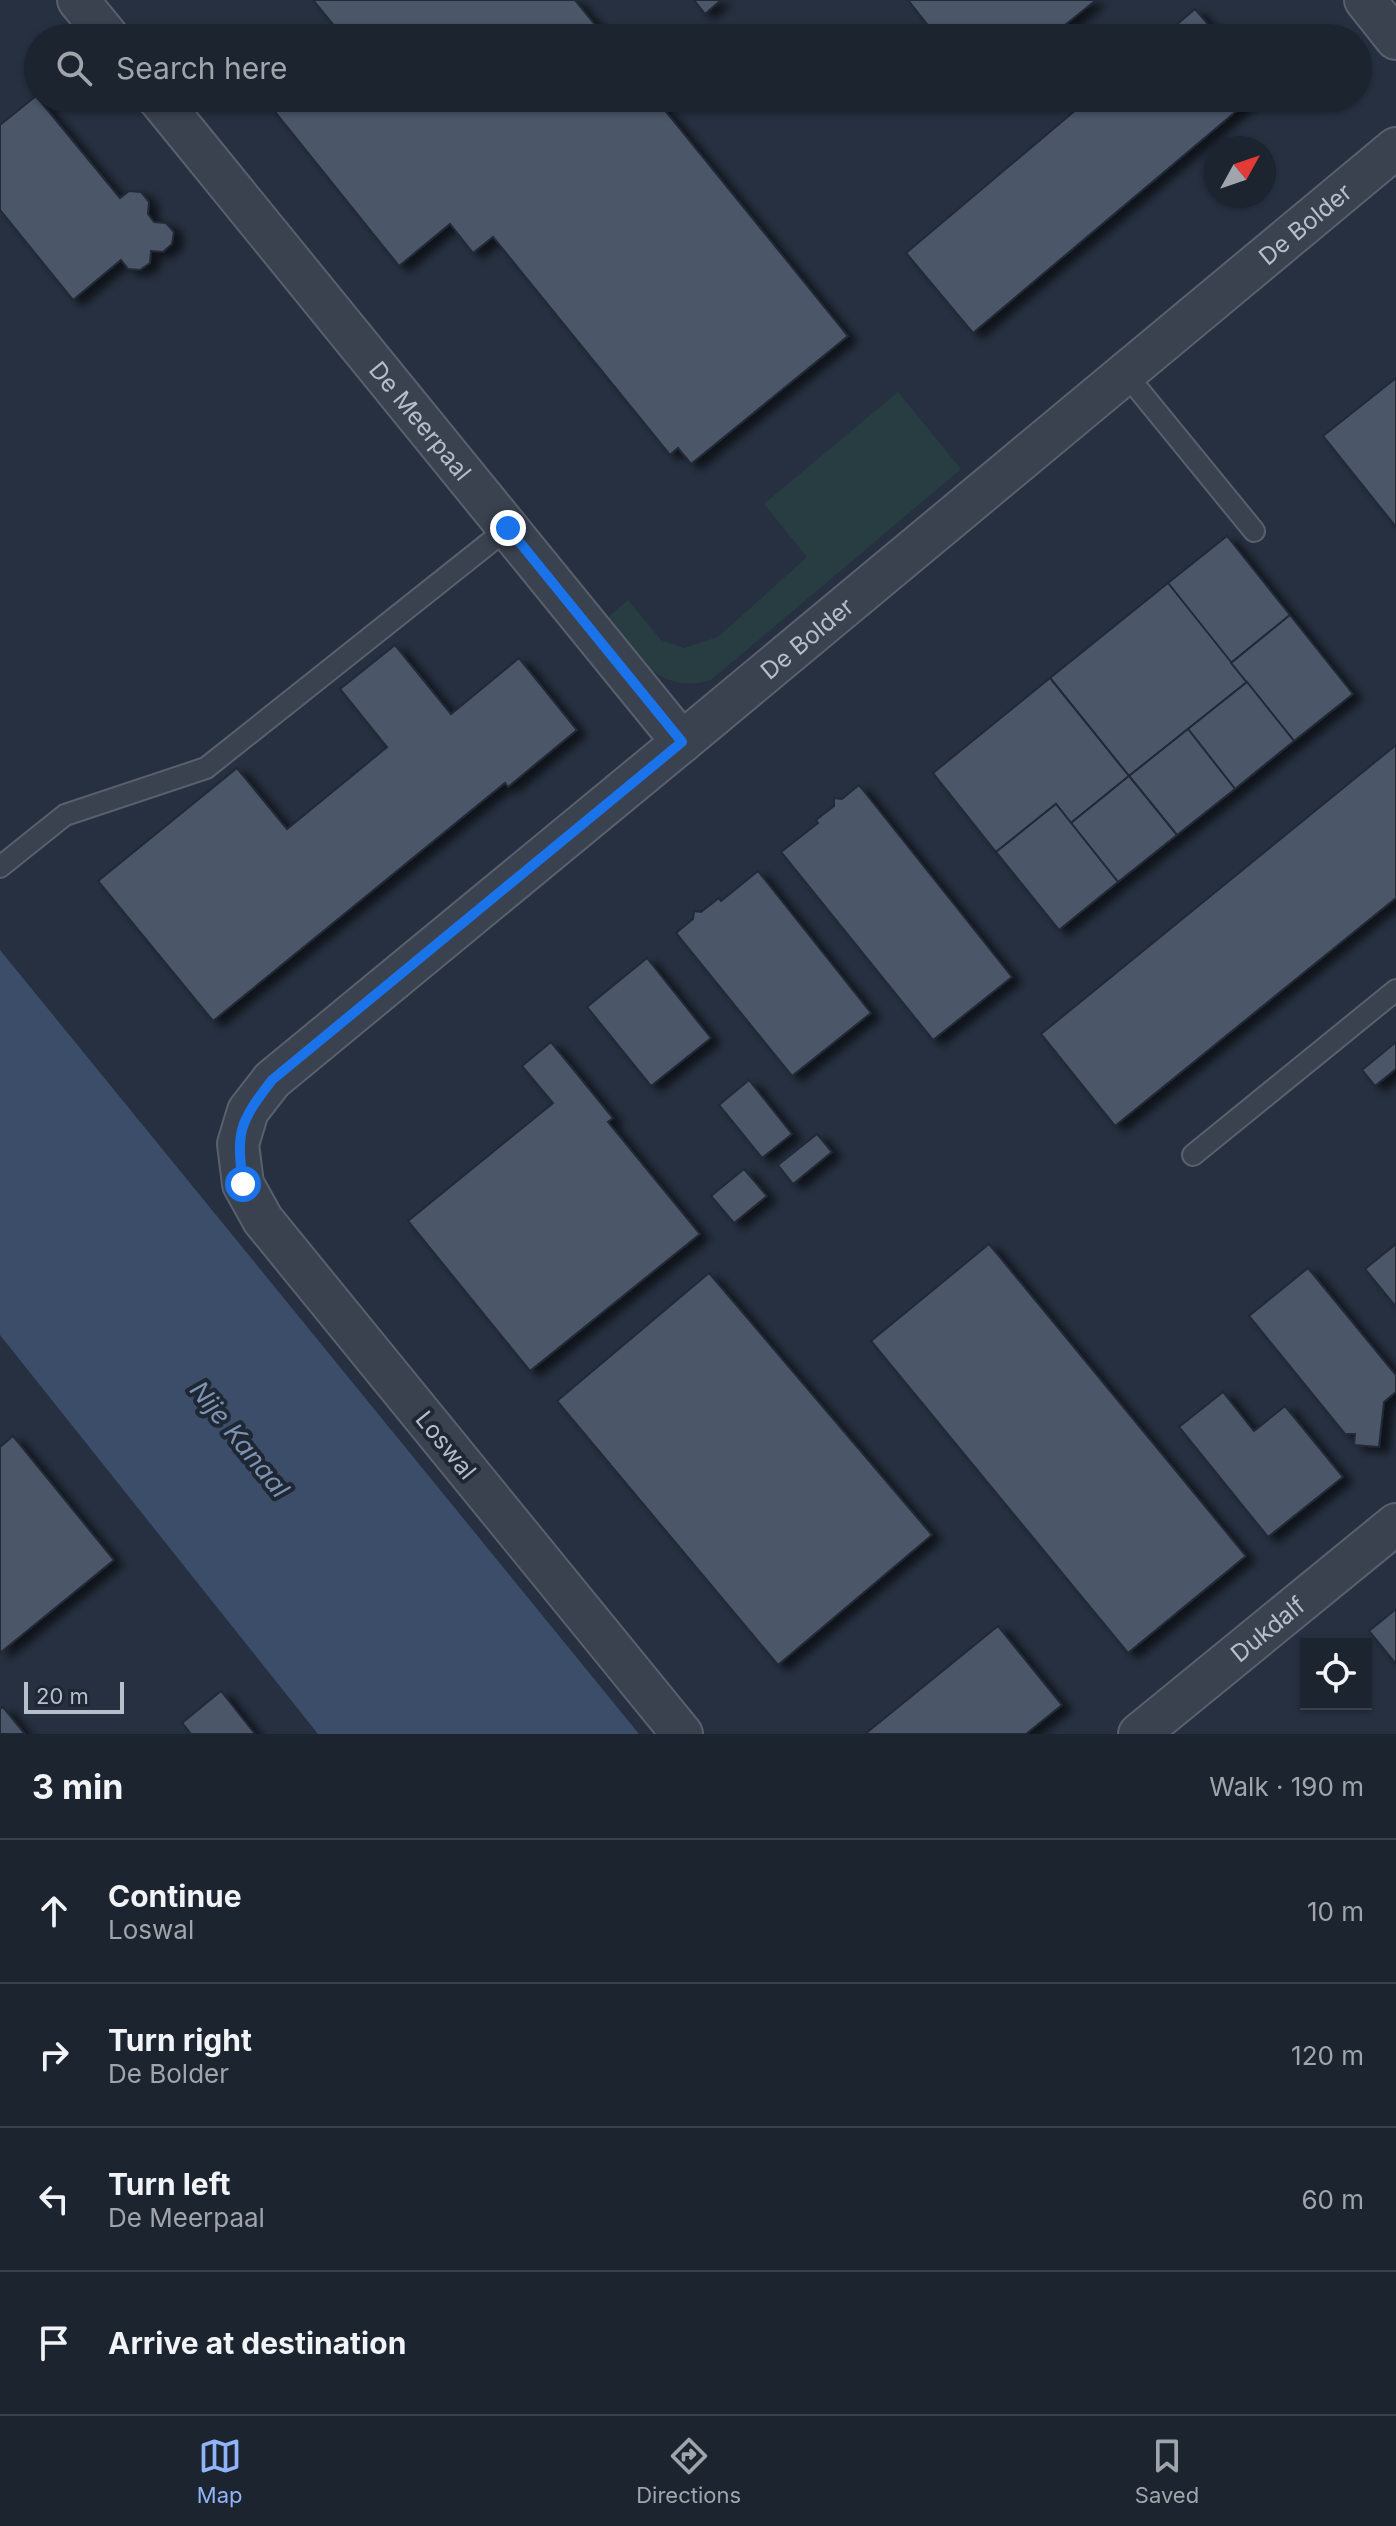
<!DOCTYPE html>
<meta charset="utf-8">
<style>
:root{--surface:#1c2430;--page:#252c38;--text:#f1f3f6;--muted:#a0a4ab;--line:#3a414c;--accent:#8fb4f7}
body{margin:0;font-family:Inter,sans-serif;background:var(--page);color:var(--text)}
.controls{position:absolute;right:24px;bottom:24px;display:grid;overflow:hidden;border-radius:0px;box-shadow:0 2px 6px #0004}
.controls button{width:72px;height:72px;display:grid;place-items:center;padding:0;border:0;border-bottom:2px solid var(--line);background:var(--surface);color:var(--text);font:40px sans-serif}
.compass{position:absolute;left:1204px;top:136px;width:72px;height:72px;border-radius:50%;background:var(--surface);box-shadow:0 2px 6px #0004;rotate:50deg}
.scale{position:absolute;left:24px;bottom:20px;width:100px;box-sizing:border-box;padding-left:8px;border:4px solid #b6beca;border-top:0;font-size:22px;line-height:28px;white-space:nowrap;color:#b6beca;-webkit-text-stroke:6px #1f2735;paint-order:stroke}
.stop{position:absolute;width:24px;height:24px;margin:-18px;border:6px solid #1a73e8;border-radius:50%;background:#fff}
.stop.end{background:#1a73e8;border-color:#fff;box-shadow:0 2px 8px #0008}
.list{margin:0;padding:0;list-style:none}
h2{display:flex;justify-content:space-between;align-items:center;height:104px;margin:0;padding:0 32px;font-size:34px}
h2 small{font-size:26px;font-weight:400;color:var(--muted)}
.list li{display:grid;grid-template-columns:52px 1fr auto;gap:24px;align-items:center;box-sizing:border-box;height:144px;padding:0 32px;border-top:2px solid var(--line)}
.list b{display:block;font-size:30px;white-space:nowrap}
.list p{margin:0;font-size:26px;white-space:nowrap;color:var(--muted)}
.list em{font-size:26px;font-style:normal;color:var(--muted)}
.icon{flex:none;width:44px;height:44px;fill:none;stroke:currentColor;stroke-width:2;stroke-linecap:round;stroke-linejoin:round}
.map{position:relative;flex:none;width:1396px;height:1734px;overflow:hidden}
.search{position:absolute;background:var(--surface);box-shadow:0 2px 6px #0004;left:24px;right:24px;top:24px;height:88px;display:flex;align-items:center;gap:20px;box-sizing:border-box;padding:0 28px;border-radius:44px;color:var(--muted);font-size:30px}
.sheet{height:680px;background:var(--surface)}
nav{display:flex;justify-content:space-around;align-items:center;box-sizing:border-box;height:112px;border-top:2px solid var(--line);background:var(--surface);font-size:22px;color:var(--muted)}
nav a{display:grid;justify-items:center;gap:4px}
nav .on{color:var(--accent)}
.map>svg:first-child{display:block}
</style>
<div class="map">
<svg width="1396" height="1734" viewBox="0 0 1396 1734">
<defs>
<filter id="shadow"><feDropShadow dx="9" dy="5" stdDeviation="4" flood-color="#0009"/></filter>
</defs>
<rect width="100%" height="100%" fill="#263040"/>
<path fill="#283d41" d="M 898,392 L 961,469 L 711,680 C 660,696 634,654 605,620 L 628,600 L 661,640 L 684,648 L 718,637 L 807,557 L 764,504 Z"/>
<polygon fill="#3c4d69" points="0,950 639,1734 318,1734 0,1335"/>
<g fill="#4c5769" stroke="#212937" stroke-width="2" filter="url(#shadow)">
<polygon points="313,0 575,0 606,38 344,38"/>
<polygon points="694,0 721,0 705,14"/>
<polygon points="908,0 1096,0 1049,38 938,38"/>
<polygon points="1195,9 1220,38 1161,38"/>
<polygon points="36,96 120,198 129,191 141,192 149,202 148,214 154,222 166,223 174,232 172,244 163,252 151,251 150,263 140,270 128,269 121,260 73,300 0,210 0,125"/>
<polygon points="282,98 655,98 848,336 691,464 678,448 670,455 493,237 473,253 450,224 399,266 271,107"/>
<polygon points="1090,98 1252,98 973,333 906,253"/>
<polygon points="1396,378 1396,527 1323,436"/>
<polygon points="1227,536 1290,615 1231,663 1168,583"/>
<polygon points="1168,583 1247,682 1129,776 1050,678"/>
<polygon points="1290,615 1353,694 1294,741 1231,663"/>
<polygon points="395,645 451,714 519,658 577,730 508,787 505,783 213,1021 98,881 237,768 287,829 387,747 340,689"/>
<polygon points="1050,678 1129,776 1071,823 1056,804 996,852 933,773"/>
<polygon points="1247,682 1294,741 1235,789 1188,729"/>
<polygon points="1188,729 1235,789 1177,835 1129,776"/>
<polygon points="1396,745 1396,898 1115,1126 1041,1034"/>
<polygon points="1129,776 1177,835 1118,882 1071,823"/>
<polygon points="859,785 1012,977 933,1040 781,852 818,823 816,820 834,806 834,798 842,799"/>
<polygon points="1056,804 1118,882 1059,930 996,852"/>
<polygon points="758,871 871,1013 792,1076 676,933 693,919 694,911 701,912 719,898 721,901"/>
<polygon points="647,958 711,1038 651,1086 587,1007"/>
<polygon points="551,1042 613,1118 608,1122 700,1234 530,1371 408,1221 553,1103 522,1066"/>
<polygon points="1396,1042 1396,1069 1375,1086 1362,1070"/>
<polygon points="749,1080 792,1134 762,1158 719,1105"/>
<polygon points="817,1134 832,1152 793,1184 778,1165"/>
<polygon points="744,1169 767,1196 734,1223 711,1196"/>
<polygon points="989,1244 1246,1556 1128,1653 871,1341"/>
<polygon points="1396,1244 1396,1307 1365,1269"/>
<polygon points="1308,1268 1396,1375 1396,1392 1384,1402 1379,1447 1354,1445 1355,1434 1345,1434 1249,1316"/>
<polygon points="709,1273 932,1535 778,1665 557,1401"/>
<polygon points="1223,1392 1254,1431 1285,1406 1343,1477 1268,1537 1179,1427"/>
<polygon points="13,1436 114,1560 0,1653 0,1447"/>
<polygon points="1396,1609 1396,1664 1369,1631"/>
<polygon points="998,1626 1062,1705 1026,1734 865,1734"/>
<polygon points="221,1691 255,1734 191,1734 182,1723"/>
<polygon points="3,1707 25,1734 0,1734 0,1709"/>
</g>
<g fill="none" stroke-linecap="round" stroke-linejoin="round">
<g stroke="#58606d" stroke-width="24">
<g id="lane">
<polyline points="1125,373 1254,531"/>
<polyline points="0,867 65,815 206,768 508,528"/>
<polyline points="1193,1155 1396,990"/>
</g>
</g>
<g stroke="#58606d" stroke-width="44">
<g id="street">
<polyline points="78,0 109,38"/>
<polyline points="1365,0 1396,39"/>
<path id="s1" d="M 158,98 L 682,742"/>
<path id="s2" d="M 682,1734 L 263,1220 L 243,1184 L 238,1144 L 248,1111 L 272,1080 L 682,742 L 1396,148"/>
<path id="s3" d="M 1139,1734 L 1396,1524"/>
</g>
</g>
<use href="#lane" stroke="#3a4250" stroke-width="20"/>
<use href="#street" stroke="#3a4250" stroke-width="40"/>
</g>
<g fill="none" stroke-linecap="round" stroke-linejoin="round">
<path stroke="#1a73e8" stroke-width="10" d="M 243,1184 C 236,1131 239,1123 272,1080 L 682,742 L 508,528"/>
</g>
<g text-anchor="middle" dominant-baseline="central" stroke-width="8" stroke-linejoin="round" paint-order="stroke">
<g font-size="24" fill="#b6beca" stroke="#1f2735">
<text stroke="none"><textPath href="#s2" startOffset="2160">De Bolder</textPath></text>
<text stroke="none"><textPath href="#s1" startOffset="416">De Meerpaal</textPath></text>
<text stroke="none"><textPath href="#s2" startOffset="1512">De Bolder</textPath></text>
<text transform="translate(446 1445) rotate(51)">Loswal</text>
<text stroke="none"><textPath href="#s3" startOffset="166">Dukdalf</textPath></text>
</g>
<g font-size="26" font-style="italic" fill="#7e93b2" stroke="#1f2735">
<text transform="translate(240 1439) rotate(51)">Nije Kanaal</text>
</g>
</g>
</svg>
<div class="controls">
<button><svg class="icon" aria-label="locate" viewBox="0 0 24 24"><circle cx="12" cy="12" r="6"/><path d="M12 2v4M12 18v4M2 12h4M18 12h4"/></svg></button>
</div>
<svg class="compass" viewBox="-18 -18 36 36"><path d="M0-13l5 13h-10z" fill="#e53935"/><path d="M0 13l5-13h-10z" fill="#a0a4ab"/></svg>
<div class="scale">20 m</div>
<div class="stop" style="left:243px;top:1184px"></div>
<div class="stop end" style="left:508px;top:528px"></div>
<div class="search"><svg class="icon" aria-label="search" viewBox="0 0 24 24"><circle cx="10" cy="10" r="6"/><path d="M15 15l6 6"/></svg>Search here</div>
</div>
<section class="sheet">
<h2>3 min<small>Walk · 190 m</small></h2>
<ul class="list">
<li><svg class="icon" aria-label="ahead" viewBox="0 0 24 24"><path d="M12 20V5M6 11l6-6 6 6"/></svg><div><b>Continue</b><p>Loswal</p></div><em>10 m</em></li>
<li><svg class="icon" aria-label="right" viewBox="0 0 24 24"><path d="M7 20v-9h11M14 6l5 5-5 5"/></svg><div><b>Turn right</b><p>De Bolder</p></div><em>120 m</em></li>
<li><svg class="icon" aria-label="left" viewBox="0 0 24 24"><path d="M17 20v-9H6M10 6l-5 5 5 5"/></svg><div><b>Turn left</b><p>De Meerpaal</p></div><em>60 m</em></li>
<li><svg class="icon" aria-label="arrive" viewBox="0 0 24 24"><path d="M6 21V4h12l-3 4 3 4H6"/></svg><div><b>Arrive at destination</b></div></li>
</ul>
</section>
<nav>
<a class="on"><svg class="icon" aria-label="map" viewBox="0 0 24 24"><path d="M3 6l6-2 6 2 6-2v14l-6 2-6-2-6 2zM9 4v14M15 6v14"/></svg>Map</a>
<a><svg class="icon" aria-label="directions" viewBox="0 0 24 24"><path d="M12 3l9 9-9 9-9-9zM9 14v-3h6M13 9l2 2-2 2"/></svg>Directions</a>
<a><svg class="icon" aria-label="saved" viewBox="0 0 24 24"><path d="M7 4h10v16l-5-4-5 4z"/></svg>Saved</a>
</nav>
